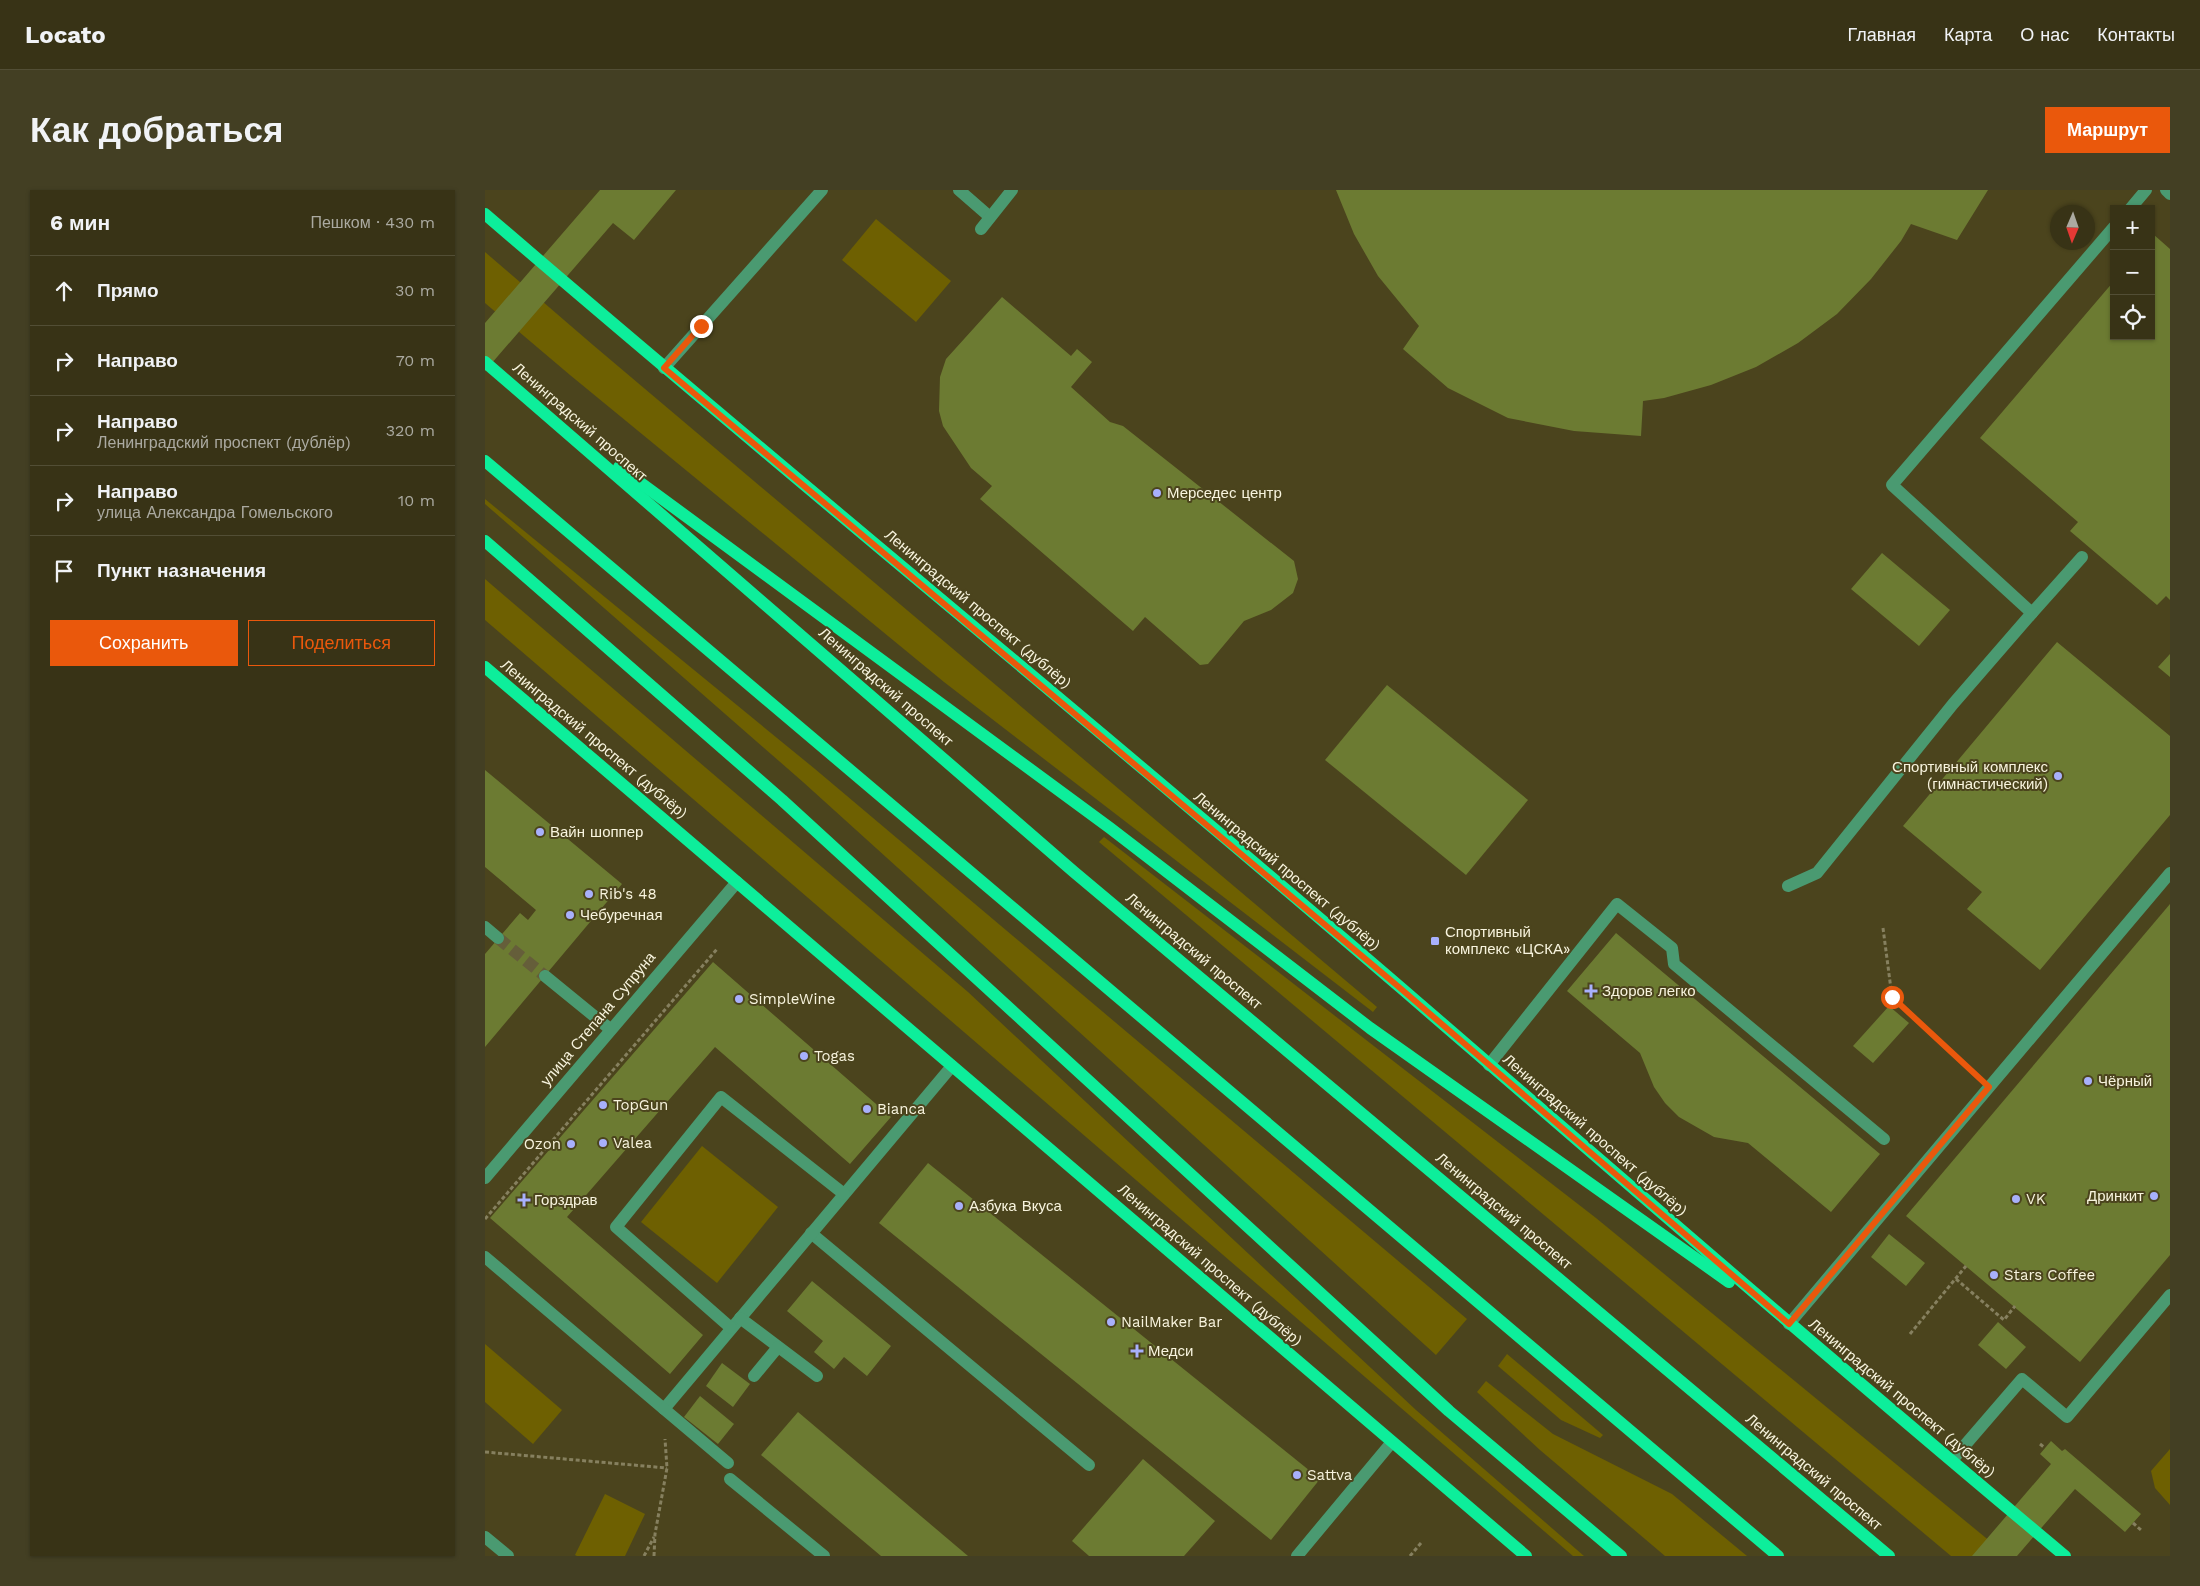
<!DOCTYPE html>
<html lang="ru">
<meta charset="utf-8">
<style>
:root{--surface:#383316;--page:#433f23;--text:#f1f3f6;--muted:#abaaa1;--line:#524e35;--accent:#ea580c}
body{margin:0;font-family:"Work Sans",sans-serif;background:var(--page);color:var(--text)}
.controls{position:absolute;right:15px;top:15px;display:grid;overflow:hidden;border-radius:0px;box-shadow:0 1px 4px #0004}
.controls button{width:45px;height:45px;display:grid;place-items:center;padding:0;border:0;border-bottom:1px solid var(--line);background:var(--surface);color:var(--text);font:25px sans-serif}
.compass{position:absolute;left:1565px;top:15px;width:45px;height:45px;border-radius:50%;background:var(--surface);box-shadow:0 1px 4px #0004;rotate:182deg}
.stop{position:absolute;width:15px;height:15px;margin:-11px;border:4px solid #ea580c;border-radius:50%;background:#fff}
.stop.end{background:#ea580c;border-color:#fff;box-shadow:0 1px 5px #0008}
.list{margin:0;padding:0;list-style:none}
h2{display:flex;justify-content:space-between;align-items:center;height:65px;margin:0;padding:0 20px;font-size:21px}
h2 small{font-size:16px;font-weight:400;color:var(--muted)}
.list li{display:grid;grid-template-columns:32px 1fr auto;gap:15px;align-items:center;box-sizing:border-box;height:70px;padding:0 20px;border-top:1px solid var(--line)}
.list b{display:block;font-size:19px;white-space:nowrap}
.list p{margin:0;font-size:16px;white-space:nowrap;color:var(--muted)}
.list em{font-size:16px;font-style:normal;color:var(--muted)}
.actions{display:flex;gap:10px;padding:15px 20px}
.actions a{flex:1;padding:11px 0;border:1px solid var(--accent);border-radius:0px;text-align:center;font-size:18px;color:var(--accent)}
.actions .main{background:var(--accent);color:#fff}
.icon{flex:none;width:28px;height:28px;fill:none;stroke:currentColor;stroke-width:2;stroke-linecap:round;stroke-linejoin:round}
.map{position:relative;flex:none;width:1685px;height:1366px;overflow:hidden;border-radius:0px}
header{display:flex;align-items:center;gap:30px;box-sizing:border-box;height:70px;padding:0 25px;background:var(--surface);border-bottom:1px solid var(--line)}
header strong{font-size:24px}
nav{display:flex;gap:28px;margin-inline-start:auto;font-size:18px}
.intro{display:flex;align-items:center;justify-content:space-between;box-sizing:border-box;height:120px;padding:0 30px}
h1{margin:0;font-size:35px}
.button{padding:12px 22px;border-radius:0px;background:var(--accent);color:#fff;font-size:18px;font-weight:700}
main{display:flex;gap:30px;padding:0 30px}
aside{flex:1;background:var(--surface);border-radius:0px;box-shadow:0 1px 4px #0004}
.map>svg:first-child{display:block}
</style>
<header>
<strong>Locato</strong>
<nav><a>Главная</a><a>Карта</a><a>О нас</a><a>Контакты</a></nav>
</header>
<div class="intro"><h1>Как добраться</h1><a class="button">Маршрут</a></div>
<main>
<aside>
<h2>6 мин<small>Пешком · 430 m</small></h2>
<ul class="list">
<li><svg class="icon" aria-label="ahead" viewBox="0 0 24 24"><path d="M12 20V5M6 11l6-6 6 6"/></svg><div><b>Прямо</b></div><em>30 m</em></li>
<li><svg class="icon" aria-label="right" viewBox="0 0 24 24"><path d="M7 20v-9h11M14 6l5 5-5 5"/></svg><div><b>Направо</b></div><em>70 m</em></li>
<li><svg class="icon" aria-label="right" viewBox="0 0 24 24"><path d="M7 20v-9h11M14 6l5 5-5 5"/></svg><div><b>Направо</b><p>Ленинградский проспект (дублёр)</p></div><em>320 m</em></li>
<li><svg class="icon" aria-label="right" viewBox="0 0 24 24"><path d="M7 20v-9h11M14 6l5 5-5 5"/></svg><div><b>Направо</b><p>улица Александра Гомельского</p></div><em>10 m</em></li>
<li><svg class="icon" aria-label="arrive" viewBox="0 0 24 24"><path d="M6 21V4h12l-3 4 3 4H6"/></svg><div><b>Пункт назначения</b></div></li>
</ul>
<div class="actions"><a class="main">Сохранить</a><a>Поделиться</a></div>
</aside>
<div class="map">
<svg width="1685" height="1366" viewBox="0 0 1685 1366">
<rect width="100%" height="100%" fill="#4b441d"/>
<g fill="#6e6001">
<polygon points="391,29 466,91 431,132 357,70"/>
<polygon points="0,62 108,155 892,817 888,822 459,492 85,185 0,113"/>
<polygon points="0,309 330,579 982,1129 951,1165 318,592 0,314"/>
<polygon points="0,389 483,802 931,1220 1099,1366 1088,1366 0,430"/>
<polygon points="619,647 1111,1028 1523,1366 1466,1366 614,652"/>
<polygon points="217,956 293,1017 232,1093 156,1032"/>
<polygon points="0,1154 77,1220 48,1254 0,1212"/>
<polygon points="1022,1164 1118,1245 1115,1248 1076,1230 1013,1176"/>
<polygon points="1001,1191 1068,1244 1187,1304 1262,1366 1180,1366 1055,1260 992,1202"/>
<polygon points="1685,1259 1685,1315 1670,1298 1666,1281"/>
<polygon points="120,1304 160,1324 140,1366 92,1366 90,1365"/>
</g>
<g fill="#6c7b32">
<polygon points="115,0 191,0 149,50 128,33 0,181 0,133"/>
<polygon points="851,0 1503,0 1472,50 1426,34 1416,51 1386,89 1352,124 1313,153 1271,177 1226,195 1179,208 1158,211 1156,246 1089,241 1023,228 963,198 918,159 934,136 893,86 869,44"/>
<polygon points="1668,44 1685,59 1685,410 1681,406 1672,415 1585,341 1593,332 1495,248 1629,91 1629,146 1666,146 1666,47"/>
<polygon points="517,107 586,166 592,159 607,172 586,197 625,232 638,236 809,371 813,389 808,403 786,420 759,431 723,474 715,475 660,427 648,441 495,309 507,296 486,278 458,236 454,221 455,187 461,169"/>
<polygon points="1397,363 1465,420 1434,456 1366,399"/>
<polygon points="1572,452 1685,546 1685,625 1555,780 1482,719 1497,702 1418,636"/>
<polygon points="1685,464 1685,487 1673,477"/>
<polygon points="902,495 1043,610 981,685 840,570"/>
<polygon points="0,580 137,694 0,857 0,764 35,723 43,730 51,720 0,677"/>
<polygon points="1685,714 1685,1065 1595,1172 1421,1026"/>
<polygon points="1131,743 1395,964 1346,1022 1263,953 1229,947 1194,927 1180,913 1169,897 1155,863 1082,801"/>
<polygon points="228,772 406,927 365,974 230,857 82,1027 218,1145 185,1184 5,1028"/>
<polygon points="1404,816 1424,833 1388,873 1368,856"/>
<polygon points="443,973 835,1289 786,1350 394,1033"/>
<polygon points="1404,1044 1440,1073 1421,1096 1386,1067"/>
<polygon points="327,1091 406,1156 382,1186 359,1167 349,1179 329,1162 338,1151 302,1121"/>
<polygon points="1513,1132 1541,1157 1521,1179 1493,1155"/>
<polygon points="237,1173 265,1194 248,1217 221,1196"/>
<polygon points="215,1206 249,1234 233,1254 199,1227"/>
<polygon points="313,1222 483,1366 396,1366 276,1265"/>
<polygon points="1566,1251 1577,1261 1580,1259 1656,1324 1640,1342 1590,1299 1532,1366 1487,1366 1566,1274 1555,1264"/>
<polygon points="658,1269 730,1331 699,1366 604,1366 587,1351"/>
</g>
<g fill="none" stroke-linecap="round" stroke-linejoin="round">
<polyline stroke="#655e3a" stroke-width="12" stroke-dasharray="12 6" stroke-linecap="butt" points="13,748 60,786"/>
<g stroke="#86805f" stroke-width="3" stroke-dasharray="4 2.5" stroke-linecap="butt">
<polyline points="1398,738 1407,807 1489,883"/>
<polyline points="0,1029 233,758"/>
<polyline points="1471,1089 1519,1130 1530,1116"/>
<polyline points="1425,1144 1481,1076"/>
<polyline points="1555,1254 1560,1258"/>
<polyline points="0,1262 182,1278"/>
<polyline points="1648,1333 1656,1340"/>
<polyline points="159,1366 169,1347"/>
<polyline points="169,1366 170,1344 182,1278 180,1249"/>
<polyline points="925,1366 936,1353"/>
</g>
<g stroke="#4a9a71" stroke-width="12">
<polyline points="474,0 505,27"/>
<polyline points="1681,0 1685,4"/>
<polyline points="1645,19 1661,0"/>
<polyline points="496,39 527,0"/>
<polyline points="179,178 337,0"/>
<polyline points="1597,367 1547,423 1407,295 1629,37"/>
<polyline points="1303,696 1332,683 1468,514 1547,423"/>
<polyline points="0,737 13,748"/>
<polyline points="60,786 125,839"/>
<polyline points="1004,875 1132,714 1187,758 1189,774 1399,949"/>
<polyline points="0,988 252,692"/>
<polyline points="326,1043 604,1275"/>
<polyline points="0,1067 179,1219 467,876"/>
<polyline points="255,1128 332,1186"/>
<polyline points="1304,1134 1685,683"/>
<polyline points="246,1138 131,1037 236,907 359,1004"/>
<polyline points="269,1186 293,1157"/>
<polyline points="179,1219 243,1273"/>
<polyline points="1468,1269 1537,1189 1582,1227 1685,1105"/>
<polyline points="245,1289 339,1366"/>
<polyline points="0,1347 23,1366"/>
<polyline points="812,1366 907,1252"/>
</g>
<g stroke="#0dee9b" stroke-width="12">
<path d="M 0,24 C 303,285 613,537 915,797 C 1136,988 1356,1179 1580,1366"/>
<polyline points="0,172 589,682 1404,1366"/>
<polyline points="0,271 1293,1366"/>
<polyline points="134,277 625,638 885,838 1244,1092"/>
<polyline points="0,351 297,610 964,1221 1136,1366"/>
<polyline points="0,477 1041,1366"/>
</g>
</g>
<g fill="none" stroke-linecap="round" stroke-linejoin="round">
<polyline stroke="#ea580c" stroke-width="6" points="216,136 179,178 915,798 1304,1134 1504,897 1407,807"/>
</g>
<g fill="#a8b0fc" stroke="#4b441d" stroke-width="2">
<circle cx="672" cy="303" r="5"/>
<circle cx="1573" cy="586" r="5"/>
<circle cx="55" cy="642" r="5"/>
<circle cx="104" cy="704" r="5"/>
<circle cx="85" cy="725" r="5"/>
<rect x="945" y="746" width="10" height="10" rx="2.5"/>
<path d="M1103.5 793.5h5v5h5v5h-5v5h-5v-5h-5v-5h5z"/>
<circle cx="254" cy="809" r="5"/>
<circle cx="319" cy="866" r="5"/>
<circle cx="1603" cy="891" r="5"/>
<circle cx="118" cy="915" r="5"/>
<circle cx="382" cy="919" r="5"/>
<circle cx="118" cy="953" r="5"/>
<circle cx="86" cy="954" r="5"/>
<circle cx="1669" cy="1006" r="5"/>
<circle cx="1531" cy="1009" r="5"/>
<path d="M36.5 1002.5h5v5h5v5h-5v5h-5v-5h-5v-5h5z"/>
<circle cx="474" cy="1016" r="5"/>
<circle cx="1509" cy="1085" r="5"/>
<circle cx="626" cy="1132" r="5"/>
<path d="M649.5 1153.5h5v5h5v5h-5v5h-5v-5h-5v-5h5z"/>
<circle cx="812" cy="1285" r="5"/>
</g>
<g text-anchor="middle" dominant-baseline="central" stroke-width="4" stroke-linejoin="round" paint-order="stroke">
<g font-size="15" fill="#f8f4de" stroke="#4b441d">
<text transform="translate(95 232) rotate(41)">Ленинградский проспект</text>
<text transform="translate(493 419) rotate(40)">Ленинградский проспект (дублёр)</text>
<text transform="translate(401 497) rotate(41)">Ленинградский проспект</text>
<text transform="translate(109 549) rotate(40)">Ленинградский проспект (дублёр)</text>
<text transform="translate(802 681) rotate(40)">Ленинградский проспект (дублёр)</text>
<text transform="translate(709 761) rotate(40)">Ленинградский проспект</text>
<text transform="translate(113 829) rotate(-50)">улица Степана Супруна</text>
<text transform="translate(1110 945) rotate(41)">Ленинградский проспект (дублёр)</text>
<text transform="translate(1019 1021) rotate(40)">Ленинградский проспект</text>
<text transform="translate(725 1075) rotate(41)">Ленинградский проспект (дублёр)</text>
<text transform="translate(1417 1208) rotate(40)">Ленинградский проспект (дублёр)</text>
<text transform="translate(1329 1282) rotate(40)">Ленинградский проспект</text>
</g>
<g font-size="15" fill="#f8f4de" stroke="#4b441d" text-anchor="start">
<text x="682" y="303">Мерседес центр</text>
<text x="1563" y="577" text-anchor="end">Спортивный комплекс<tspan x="1563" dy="17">(гимнастический)</tspan></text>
<text x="65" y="642">Вайн шоппер</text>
<text x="114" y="704">Rib's 48</text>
<text x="95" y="725">Чебуречная</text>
<text x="960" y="742">Спортивный<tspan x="960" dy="17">комплекс «ЦСКА»</tspan></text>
<text x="1117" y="801">Здоров легко</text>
<text x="264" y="809">SimpleWine</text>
<text x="329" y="866">Togas</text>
<text x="1613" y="891">Чёрный</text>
<text x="128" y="915">TopGun</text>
<text x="392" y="919">Bianca</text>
<text x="128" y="953">Valea</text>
<text x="76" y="954" text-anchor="end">Ozon</text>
<text x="1659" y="1006" text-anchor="end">Дринкит</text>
<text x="1541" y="1009">VK</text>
<text x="49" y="1010">Горздрав</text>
<text x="484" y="1016">Азбука Вкуса</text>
<text x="1519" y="1085">Stars Coffee</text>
<text x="636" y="1132">NailMaker Bar</text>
<text x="663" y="1161">Медси</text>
<text x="822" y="1285">Sattva</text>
</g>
</g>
</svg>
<div class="controls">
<button>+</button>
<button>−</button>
<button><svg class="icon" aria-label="locate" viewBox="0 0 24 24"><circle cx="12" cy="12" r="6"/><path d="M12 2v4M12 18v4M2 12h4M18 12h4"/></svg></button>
</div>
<svg class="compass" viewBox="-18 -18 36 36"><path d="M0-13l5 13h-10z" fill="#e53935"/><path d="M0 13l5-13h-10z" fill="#abaaa1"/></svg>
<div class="stop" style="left:1407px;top:807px"></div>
<div class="stop end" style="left:216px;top:136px"></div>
</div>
</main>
